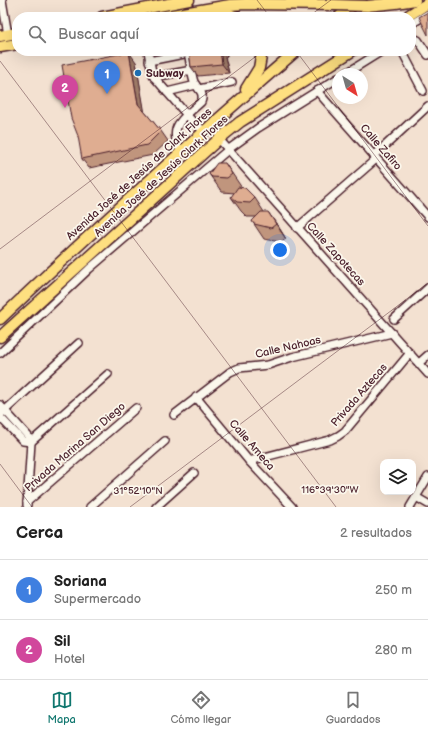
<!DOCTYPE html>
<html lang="es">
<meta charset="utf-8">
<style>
:root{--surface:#fff;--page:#f6f6f6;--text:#222;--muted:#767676;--line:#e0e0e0;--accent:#0f766e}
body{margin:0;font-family:"Balsamiq Sans",sans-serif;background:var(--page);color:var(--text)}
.controls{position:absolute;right:12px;bottom:12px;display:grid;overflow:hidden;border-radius:8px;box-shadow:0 4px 16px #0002}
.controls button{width:36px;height:36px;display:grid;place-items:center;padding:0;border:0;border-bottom:1px solid var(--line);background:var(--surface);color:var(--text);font:20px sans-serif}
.compass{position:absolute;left:332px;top:68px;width:36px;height:36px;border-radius:50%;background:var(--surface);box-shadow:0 4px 16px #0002;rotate:143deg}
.you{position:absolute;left:280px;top:250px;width:14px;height:14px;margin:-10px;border:3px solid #fff;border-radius:50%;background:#1a73e8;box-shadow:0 0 0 6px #1a73e833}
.badge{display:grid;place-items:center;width:26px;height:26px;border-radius:50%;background:var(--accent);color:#fff;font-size:13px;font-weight:700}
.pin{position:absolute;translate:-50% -33px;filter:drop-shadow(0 1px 2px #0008)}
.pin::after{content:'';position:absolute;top:21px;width:14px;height:12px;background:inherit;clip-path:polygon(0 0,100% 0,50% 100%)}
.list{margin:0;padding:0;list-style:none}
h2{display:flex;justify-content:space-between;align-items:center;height:52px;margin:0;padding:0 16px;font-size:17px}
h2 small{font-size:13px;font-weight:400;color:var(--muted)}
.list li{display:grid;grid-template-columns:26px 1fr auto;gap:12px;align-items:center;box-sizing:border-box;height:60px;padding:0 16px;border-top:1px solid var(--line)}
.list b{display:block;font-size:15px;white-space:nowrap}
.list p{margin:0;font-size:13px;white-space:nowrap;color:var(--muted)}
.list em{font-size:13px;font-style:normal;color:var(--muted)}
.icon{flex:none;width:22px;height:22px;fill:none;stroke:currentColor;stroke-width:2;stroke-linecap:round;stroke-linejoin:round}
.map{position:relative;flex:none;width:428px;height:507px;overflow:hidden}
.search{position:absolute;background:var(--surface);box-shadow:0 4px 16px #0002;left:12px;right:12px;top:12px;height:44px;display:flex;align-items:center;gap:10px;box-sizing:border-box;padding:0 14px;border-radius:16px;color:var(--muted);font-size:15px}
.sheet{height:172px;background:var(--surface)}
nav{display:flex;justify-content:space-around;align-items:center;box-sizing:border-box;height:56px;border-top:1px solid var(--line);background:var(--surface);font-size:11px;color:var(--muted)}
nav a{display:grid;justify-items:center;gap:2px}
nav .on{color:var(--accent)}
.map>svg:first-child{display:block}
</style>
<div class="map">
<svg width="428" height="507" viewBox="0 0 428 507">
<rect width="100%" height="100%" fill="#f3e1d1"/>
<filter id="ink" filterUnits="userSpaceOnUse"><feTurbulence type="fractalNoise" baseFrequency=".025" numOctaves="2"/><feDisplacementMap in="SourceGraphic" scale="8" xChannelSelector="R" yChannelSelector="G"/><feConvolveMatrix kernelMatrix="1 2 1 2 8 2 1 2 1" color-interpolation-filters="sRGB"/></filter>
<g filter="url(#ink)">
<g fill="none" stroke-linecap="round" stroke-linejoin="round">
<g stroke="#4a1f2b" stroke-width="10">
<g id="minor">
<polyline points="2,0 8,35"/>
<polyline points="411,24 428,14"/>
<polyline points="411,37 418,40 428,55"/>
<polyline points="148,51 152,72 154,77 193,122 204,131"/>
<polyline points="402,51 423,91"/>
<polyline points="149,61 189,53"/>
<polyline points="345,74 382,51"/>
<polyline points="154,77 192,70"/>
<polyline points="199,89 232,82"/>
<polyline points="317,91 428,217"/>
<polyline points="167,92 196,85"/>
<polyline points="219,139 428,374"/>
<path d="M 181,152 C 166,126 184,118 201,102 C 205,92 198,90 194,82 C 191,73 190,61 188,51"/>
<polyline points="374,156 428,106"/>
<polyline points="297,228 376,159"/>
<polyline points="394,319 428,288"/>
<polyline points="0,353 89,269 229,149 258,128 338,78"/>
<polyline points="419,363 428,355"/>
<polyline points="196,397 249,461 292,507"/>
<polyline points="0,405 28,436 31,442 27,505"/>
<polyline points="0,415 79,343"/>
<polyline points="174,415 230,372 239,368 268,365 292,357 392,333"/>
<polyline points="0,417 23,441 31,442"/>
<polyline points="31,442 108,374"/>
<polyline points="249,461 330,440 338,436 345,431 410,353"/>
<polyline points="416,497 428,504"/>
<polyline points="27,502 136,408"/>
<polyline points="90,507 165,441"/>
<polyline points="156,507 194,473"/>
<polyline points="410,507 428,477"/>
</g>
</g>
<g stroke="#4a1f2b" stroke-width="13">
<g id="highway">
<polyline points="367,6 396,3 415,0"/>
<polyline points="213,12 226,13 237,17"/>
<polyline points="102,17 189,0"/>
<polyline points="160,17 230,5 246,4 334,5"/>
<polyline points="339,17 361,0"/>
<polyline points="406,17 428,3"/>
<polyline points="0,36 17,33"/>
<polyline points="0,47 17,44"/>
<polyline points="246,89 259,68 262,51"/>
<path d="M 0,319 C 97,227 195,138 296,51"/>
<polyline points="0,337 219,139 240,122 352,51"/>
</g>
</g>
<use href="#minor" stroke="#fbf7ec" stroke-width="7"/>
<use href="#highway" stroke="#fedf80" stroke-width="10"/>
<g stroke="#4a1f2b" stroke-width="13" stroke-linecap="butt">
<polyline id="highway-bridge" points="334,5 367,6"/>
</g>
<use href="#highway-bridge" stroke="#fedf80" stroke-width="10"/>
</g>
<g fill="#c0957d" stroke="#4a1f2b">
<polygon points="189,51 226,51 227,56 225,57 229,73 198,76 191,67"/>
<polygon points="136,62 144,111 161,131 168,141 153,155 89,168 82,159"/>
<polygon points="225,163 242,188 255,198 264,212 278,226 286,239 281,242 264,239 252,221 256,217 247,217 241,211 231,197 235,193 222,192 219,188 209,174"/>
</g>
<g fill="#9c7966" stroke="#4a1f2b">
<polygon points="220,51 221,51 225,57 229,73 222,64"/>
<polygon points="223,51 226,51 227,56"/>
<polygon points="129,52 136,62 145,114 138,104"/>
<polygon points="268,212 278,226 286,239"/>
</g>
<g fill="#dfad91" stroke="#4a1f2b">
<polygon points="428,12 428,35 419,17"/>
<polygon points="189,51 220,51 222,64 191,67"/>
<polygon points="129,52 138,104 161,131 147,145 82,159 78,136 71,118 62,65"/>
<polygon points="217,163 225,163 232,174 227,178 212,177 209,174"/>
<polygon points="238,187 245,188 255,198 250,203 237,202 231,197"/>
<polygon points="261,212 268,212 276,224 271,228 254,224 252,221"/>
</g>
</g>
<path fill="none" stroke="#4a1f2b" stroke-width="1" stroke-opacity="0.45" d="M 257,0 L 270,17M 308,17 L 331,0M 296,51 L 428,226M 0,61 L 336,507M 0,249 L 263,51M 0,464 L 32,507M 130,507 L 428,283"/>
<circle fill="#1f6fb2" stroke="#fbf7ec" stroke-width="1.5" cx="138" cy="73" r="4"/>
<g text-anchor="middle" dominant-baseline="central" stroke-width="3.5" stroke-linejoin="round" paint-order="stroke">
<g font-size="11" font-weight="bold" fill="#4a1f2b" stroke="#fbf7ec" text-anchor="start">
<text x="146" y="73">Subway</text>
</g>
<g font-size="11" fill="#4a1f2b" stroke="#fbf7ec">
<text transform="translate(381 147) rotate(49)">Calle Zafiro</text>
<text transform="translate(139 174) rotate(-42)">Avenida José de Jesús de Clark Flores</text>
<text transform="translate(161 176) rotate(-42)">Avenida José de Jesús Clark Flores</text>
<text transform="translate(336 254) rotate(48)">Calle Zapotecas</text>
<text transform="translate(288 347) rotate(-13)">Calle Nahoas</text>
<text transform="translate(359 395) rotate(-49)">Privada Aztecas</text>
<text transform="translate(252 445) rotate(49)">Calle Ameca</text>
<text transform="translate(75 447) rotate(-41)">Privada Marina San Diego</text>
</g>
</g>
<g font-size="10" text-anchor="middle" fill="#4a1f2b" stroke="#fbf7ec" stroke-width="3.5" stroke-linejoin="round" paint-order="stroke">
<text x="330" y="493">116°39'30"W</text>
<text x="138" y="494">31°52'10"N</text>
</g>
</svg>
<div class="controls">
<button><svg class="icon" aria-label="layers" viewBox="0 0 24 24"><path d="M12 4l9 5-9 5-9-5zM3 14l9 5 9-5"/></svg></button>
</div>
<svg class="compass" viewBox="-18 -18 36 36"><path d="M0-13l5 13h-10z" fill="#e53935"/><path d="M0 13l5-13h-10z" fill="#767676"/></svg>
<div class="you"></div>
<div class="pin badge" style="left:107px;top:94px;background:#3f7fe0">1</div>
<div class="pin badge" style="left:65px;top:108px;background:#d1479c">2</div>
<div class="search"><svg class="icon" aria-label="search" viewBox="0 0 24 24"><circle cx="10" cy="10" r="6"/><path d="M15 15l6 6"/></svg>Buscar aquí</div>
</div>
<section class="sheet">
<h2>Cerca<small>2 resultados</small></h2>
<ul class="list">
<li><span class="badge" style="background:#3f7fe0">1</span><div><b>Soriana</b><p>Supermercado</p></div><em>250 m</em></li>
<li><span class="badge" style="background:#d1479c">2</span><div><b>Sil</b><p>Hotel</p></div><em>280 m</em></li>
</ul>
</section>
<nav>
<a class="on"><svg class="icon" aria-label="map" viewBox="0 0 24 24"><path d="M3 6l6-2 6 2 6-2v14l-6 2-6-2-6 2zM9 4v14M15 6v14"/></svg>Mapa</a>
<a><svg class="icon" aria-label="directions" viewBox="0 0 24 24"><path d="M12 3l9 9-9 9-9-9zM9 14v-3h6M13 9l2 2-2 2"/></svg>Cómo llegar</a>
<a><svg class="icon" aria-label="saved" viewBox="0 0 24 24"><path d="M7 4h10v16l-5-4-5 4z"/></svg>Guardados</a>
</nav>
